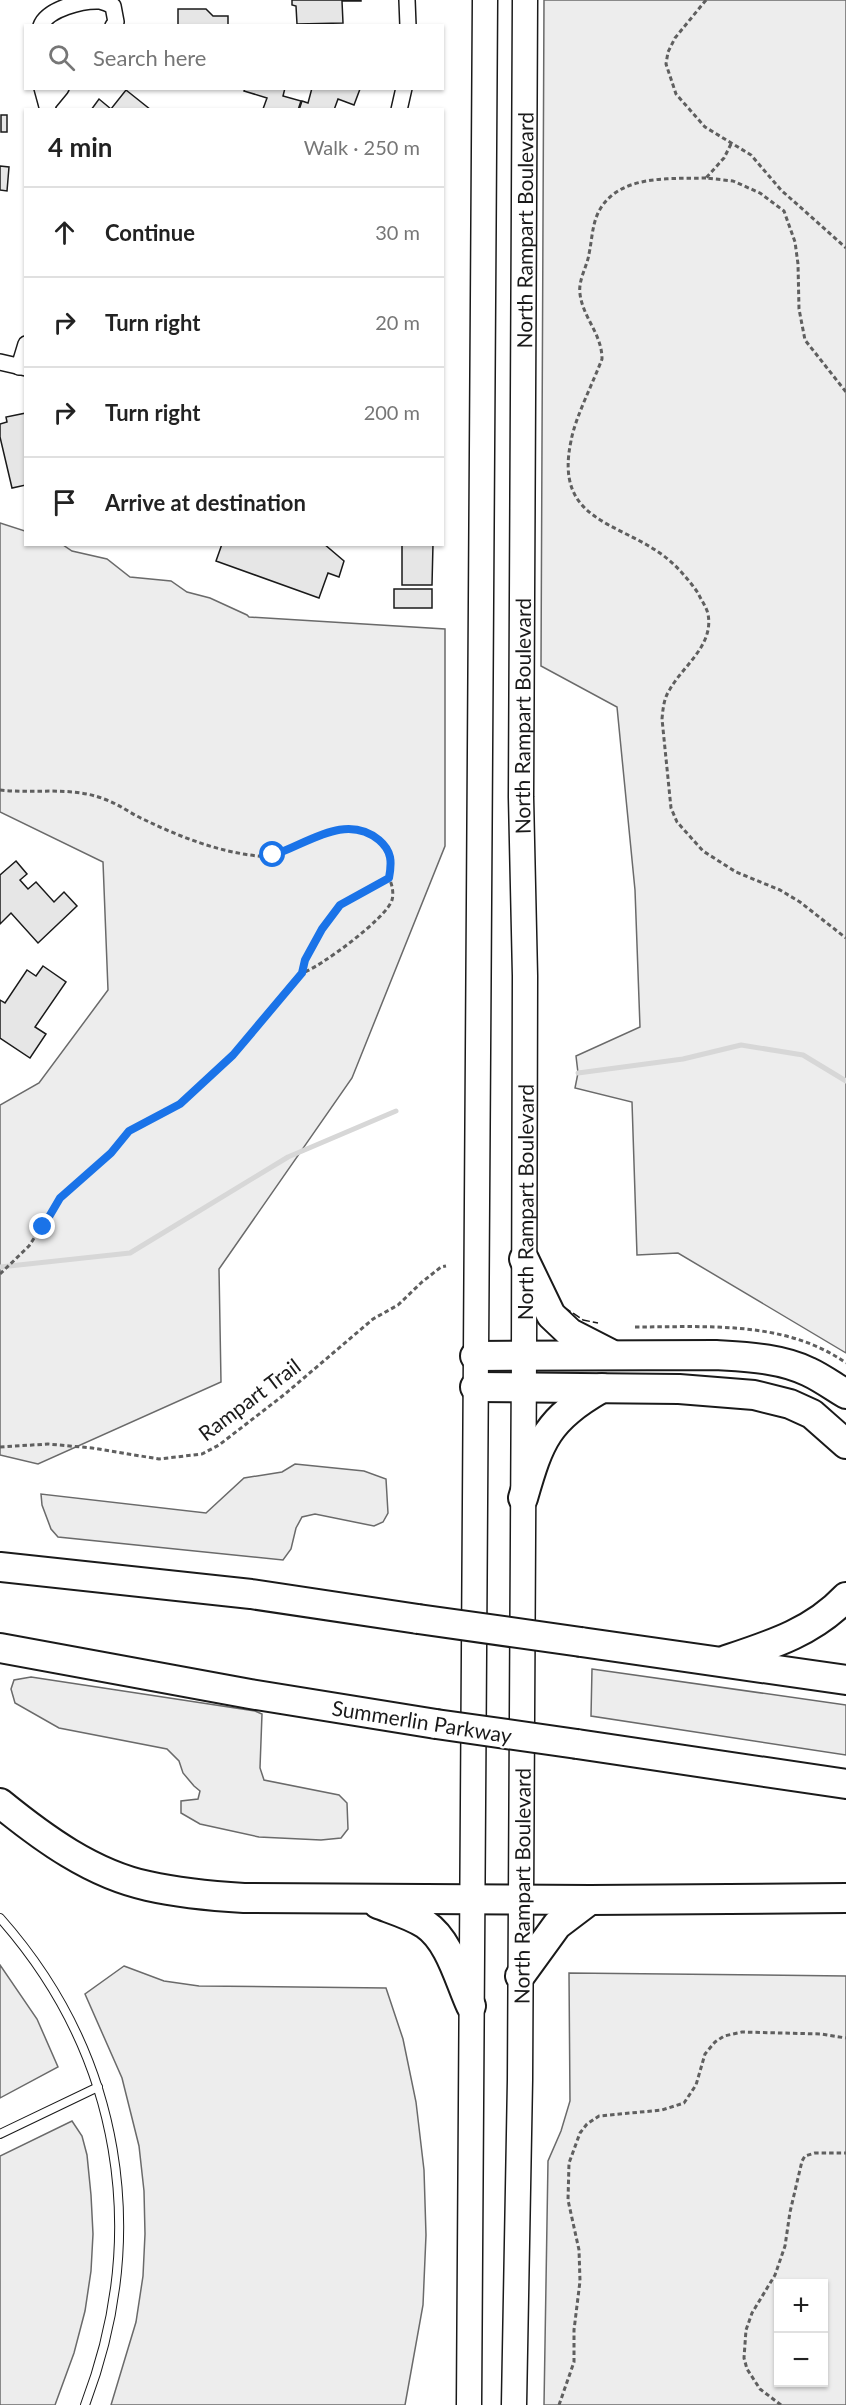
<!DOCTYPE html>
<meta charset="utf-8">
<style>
:root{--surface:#fff;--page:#f6f6f6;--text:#222;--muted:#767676;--line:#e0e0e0}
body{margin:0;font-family:Lato,sans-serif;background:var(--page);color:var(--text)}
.controls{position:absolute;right:18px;bottom:18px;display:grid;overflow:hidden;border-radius:0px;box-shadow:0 2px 4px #0004}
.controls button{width:54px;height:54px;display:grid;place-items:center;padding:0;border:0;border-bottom:2px solid var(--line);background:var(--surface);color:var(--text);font:30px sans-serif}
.stop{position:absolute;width:18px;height:18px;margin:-14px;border:4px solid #1a73e8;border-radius:50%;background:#fff}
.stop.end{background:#1a73e8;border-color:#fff;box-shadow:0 2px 6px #0008}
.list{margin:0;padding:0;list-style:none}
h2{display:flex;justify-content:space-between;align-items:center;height:78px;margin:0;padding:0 24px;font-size:26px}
h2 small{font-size:20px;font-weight:400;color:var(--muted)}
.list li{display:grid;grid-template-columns:39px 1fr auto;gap:18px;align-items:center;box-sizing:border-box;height:90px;padding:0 24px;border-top:2px solid var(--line)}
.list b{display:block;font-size:22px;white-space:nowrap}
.list em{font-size:20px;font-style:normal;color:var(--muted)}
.icon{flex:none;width:33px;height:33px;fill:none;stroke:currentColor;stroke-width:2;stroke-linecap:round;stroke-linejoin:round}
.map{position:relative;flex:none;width:846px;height:2405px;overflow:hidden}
.search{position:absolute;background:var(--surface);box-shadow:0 2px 4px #0004;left:24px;top:24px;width:420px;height:66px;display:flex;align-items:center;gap:15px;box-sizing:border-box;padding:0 21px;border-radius:0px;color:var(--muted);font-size:22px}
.panel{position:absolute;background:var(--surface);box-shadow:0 2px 4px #0004;left:24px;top:108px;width:420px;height:438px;border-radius:0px}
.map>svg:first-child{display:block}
</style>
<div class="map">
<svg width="846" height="2405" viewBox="0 0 846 2405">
<rect width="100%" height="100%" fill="#fff"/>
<g fill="#ededed" stroke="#6a6a6a" stroke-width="1.5" fill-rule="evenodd">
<polygon points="544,0 846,0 846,1353 678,1253 637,1255 632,1102 575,1088 578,1073 576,1056 640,1027 635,890 617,707 541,666"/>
<polygon points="0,523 25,531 26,544 63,545 72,551 107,559 130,577 171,581 187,592 210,598 247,615 249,617 445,629 445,846 352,1078 219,1269 221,1382 38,1464 0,1455 0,1105 39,1083 108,990 103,862 0,812"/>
<polygon points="295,1464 364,1471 386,1479 388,1513 383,1522 374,1526 315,1514 302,1517 296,1528 291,1549 283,1560 58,1537 51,1529 42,1505 41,1494 206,1513 244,1478 282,1472"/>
<polygon points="592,1669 846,1705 846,1755 591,1716"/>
<polygon points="31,1677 255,1711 262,1714 260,1768 264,1780 339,1795 347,1803 348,1829 341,1838 321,1840 259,1837 200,1824 181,1813 181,1801 198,1799 200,1791 194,1786 183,1773 179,1761 167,1749 59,1728 15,1703 11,1689 14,1680"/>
<polygon points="0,1965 37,2019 58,2067 0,2098"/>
<polygon points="124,1966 164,1981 199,1986 386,1988 403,2039 416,2102 424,2170 426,2235 423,2305 405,2405 111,2405 136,2322 143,2276 145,2234 144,2191 139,2146 122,2078 85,1994"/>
<path d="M 569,1973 L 846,1976 L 846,2405 L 544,2405 L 548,2161 L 561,2131 L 570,2101 ZM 778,2284 L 824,2284 L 824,2382 L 778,2382 Z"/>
<polygon points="72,2121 82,2136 87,2155 91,2195 93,2234 91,2271 85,2311 74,2353 55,2405 0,2405 0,2156"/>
</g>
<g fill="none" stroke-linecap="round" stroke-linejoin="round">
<g stroke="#d7d7d7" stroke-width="5">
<polyline points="578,1073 683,1059 741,1045 803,1055 846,1081"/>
<polyline points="0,1267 130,1253 288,1157 396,1111"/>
</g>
</g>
<g fill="#e6e6e6" stroke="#1a1a1a" stroke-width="1.5">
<polygon points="292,0 361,0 361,1 342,1 343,23 297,24 296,6 292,5"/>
<polygon points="178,9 206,9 213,16 228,16 228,26 178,26"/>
<polygon points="245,88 285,88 283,96 301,101 298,110 263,109 267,98 244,91"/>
<polygon points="312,88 359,88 360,89 354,105 338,99 334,110 299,110 302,101 308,103"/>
<polygon points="126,90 151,110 91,110 99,99 111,109"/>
<rect x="1" y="115" width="6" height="17"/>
<polygon points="0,166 9,167 7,191 0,190"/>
<polygon points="26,413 26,485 12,488 0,437 0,424 7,422 6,417"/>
<polygon points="222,544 324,544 344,561 339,577 328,573 319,598 216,561"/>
<polygon points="402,544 433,544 432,585 402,585"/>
<rect x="394" y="589" width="38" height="19"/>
<polygon points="16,861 27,874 20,880 28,889 36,882 54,902 64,892 77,906 38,943 11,913 0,924 0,875"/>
<polygon points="43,966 66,982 35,1027 46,1034 30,1058 0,1038 0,1000 5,1003 27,970 36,976"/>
</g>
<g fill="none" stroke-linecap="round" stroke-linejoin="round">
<g stroke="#1a1a1a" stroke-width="10">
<g id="service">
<path d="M 0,1918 C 122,2056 150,2234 85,2405"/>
<polyline points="0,2134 98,2087"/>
</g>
</g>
<g stroke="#1a1a1a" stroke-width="18">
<g id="minor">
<polyline points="407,0 408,26"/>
<path d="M 41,26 C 47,9 83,0 100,1 C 104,2 109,4 113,6 L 116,22 L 113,26"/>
<polyline points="42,88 48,110"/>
<polyline points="47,105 61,88"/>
<polyline points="399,110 404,88"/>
<polyline points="0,362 26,368"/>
<polyline points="19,367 26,344"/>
</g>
</g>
<g stroke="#1a1a1a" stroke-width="27">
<g id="primary">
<polyline points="469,2405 485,0"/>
<path id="s1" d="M 514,2405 L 520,2080 L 524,1356 L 525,976 L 521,797 L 525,0"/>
</g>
</g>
<g stroke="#1a1a1a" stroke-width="32">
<g id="motorway">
<polyline points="524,1259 551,1315 570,1333 609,1353"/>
<path d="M 475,1356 L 716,1355 C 747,1357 781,1358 809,1372 C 822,1378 834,1387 846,1394"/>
<polyline points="475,1387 679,1389 754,1395 790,1404 812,1414 846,1444"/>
<path d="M 523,1498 C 540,1439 547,1420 602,1388"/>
<polyline points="0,1567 251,1594 418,1619"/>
<polyline points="581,1642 846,1680"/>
<polyline points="0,1648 250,1694 436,1724"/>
<path d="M 726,1660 C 771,1645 813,1632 846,1597"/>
<polyline points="577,1744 846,1784"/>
<path d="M 0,1803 C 43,1838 92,1874 148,1886 C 179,1893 211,1896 244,1898 L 590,1900 L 846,1898"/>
<path d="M 378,1904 C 394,1910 411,1915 425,1924 C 450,1941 459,1980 471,2006"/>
<polyline points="520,1976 557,1925 590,1900"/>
</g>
</g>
<g stroke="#5f5f5f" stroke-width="3" stroke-dasharray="4.5 3" stroke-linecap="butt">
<polyline points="706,0 675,38 668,52 666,64 676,94 705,127 751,155 781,190 846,248"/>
<polyline points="731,144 724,158 706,178 733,181 760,193 784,211 795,242 798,264 799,309 805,340 846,392"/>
<path d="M 706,178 C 669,179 617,174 598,213 C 592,226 592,240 589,254 C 587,267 578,280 580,294 C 583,318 602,334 602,359 C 593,383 575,418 571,441 C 554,521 617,521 664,556 C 677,566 689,580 698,593 C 701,600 706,606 708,614 C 714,645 684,665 670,689 C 664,698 663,708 662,719 L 671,808 L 677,822 L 703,851 L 736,872 L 780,890 L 800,902 L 846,938"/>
<path d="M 0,790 C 35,794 71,786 104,799 C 119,804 131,814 145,820 C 180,837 219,852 258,856 C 295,860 316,822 362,832 C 374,835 384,843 390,854 L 389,878"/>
<path d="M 0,1274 L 29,1246 L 60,1198 L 70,1189 L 89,1174 L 129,1131 L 151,1118 L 168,1112 L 195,1092 L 233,1055 L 302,973 C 307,952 325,916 343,904 C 357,894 374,887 389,878 C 392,884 394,893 392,900 C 387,918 319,968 302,973"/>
<path d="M 635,1327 C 707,1327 785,1320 846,1363"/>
<polyline points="0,1447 48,1444 92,1448 159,1459 202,1454 219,1445 285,1394 373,1319 398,1305 422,1282 441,1267 446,1266"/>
<polyline points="559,2405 574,2362 574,2330 580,2281 579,2250 568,2200 569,2163 580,2133 587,2124 599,2116 662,2110 684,2103 696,2085 705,2054 715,2042 724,2036 742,2032 821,2034 846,2038"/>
<polyline points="781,2405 760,2389 747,2369 744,2358 746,2330 752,2313 775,2275 785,2246 790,2212 802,2161 805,2156 815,2153 846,2153"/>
</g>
<use href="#service" stroke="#fff" stroke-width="8"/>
<use href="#minor" stroke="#fff" stroke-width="15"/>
<use href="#primary" stroke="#fff" stroke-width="24"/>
<use href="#motorway" stroke="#fff" stroke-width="28"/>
<g stroke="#1a1a1a" stroke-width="32" stroke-linecap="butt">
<g id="motorway-bridge">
<polyline points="418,1619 581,1642"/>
<polyline points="436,1724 577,1744"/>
</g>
</g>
<use href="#motorway-bridge" stroke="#fff" stroke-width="28"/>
<polyline stroke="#1a1a1a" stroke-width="1.5" stroke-dasharray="8 3" stroke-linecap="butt" points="564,1307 583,1320 598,1323"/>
</g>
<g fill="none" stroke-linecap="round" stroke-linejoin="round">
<path stroke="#1a73e8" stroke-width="8" d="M 43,1227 L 60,1198 L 111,1153 L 129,1131 L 180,1104 L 233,1055 L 302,973 L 305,960 L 322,929 L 340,905 L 389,878 C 392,862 392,851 379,840 C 345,812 306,845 273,855"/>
</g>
<g text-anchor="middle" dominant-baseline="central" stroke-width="4.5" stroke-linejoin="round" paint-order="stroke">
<g font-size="21" fill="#1a1a1a" stroke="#fff">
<text stroke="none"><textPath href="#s1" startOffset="2175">North Rampart Boulevard</textPath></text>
<text stroke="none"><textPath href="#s1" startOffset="1689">North Rampart Boulevard</textPath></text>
<text stroke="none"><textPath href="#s1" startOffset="1203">North Rampart Boulevard</textPath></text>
<text transform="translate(249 1399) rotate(-37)">Rampart Trail</text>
<text transform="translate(422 1721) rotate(9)">Summerlin Parkway</text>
<text stroke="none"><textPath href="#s1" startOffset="519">North Rampart Boulevard</textPath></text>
</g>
</g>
</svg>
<div class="controls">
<button>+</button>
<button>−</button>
</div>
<div class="stop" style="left:273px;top:855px"></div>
<div class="stop end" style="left:43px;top:1227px"></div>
<div class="search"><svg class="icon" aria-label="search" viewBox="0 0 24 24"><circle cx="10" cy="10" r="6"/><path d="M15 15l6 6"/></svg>Search here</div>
<section class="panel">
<h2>4 min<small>Walk · 250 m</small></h2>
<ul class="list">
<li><svg class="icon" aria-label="ahead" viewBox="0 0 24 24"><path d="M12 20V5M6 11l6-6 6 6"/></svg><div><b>Continue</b></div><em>30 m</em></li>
<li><svg class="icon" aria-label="right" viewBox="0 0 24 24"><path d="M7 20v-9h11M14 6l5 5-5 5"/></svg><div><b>Turn right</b></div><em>20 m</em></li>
<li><svg class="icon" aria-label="right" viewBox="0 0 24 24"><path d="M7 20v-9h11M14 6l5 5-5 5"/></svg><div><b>Turn right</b></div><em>200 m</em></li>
<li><svg class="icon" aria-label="arrive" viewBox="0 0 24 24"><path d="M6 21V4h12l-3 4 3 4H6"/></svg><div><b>Arrive at destination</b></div></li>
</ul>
</section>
</div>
